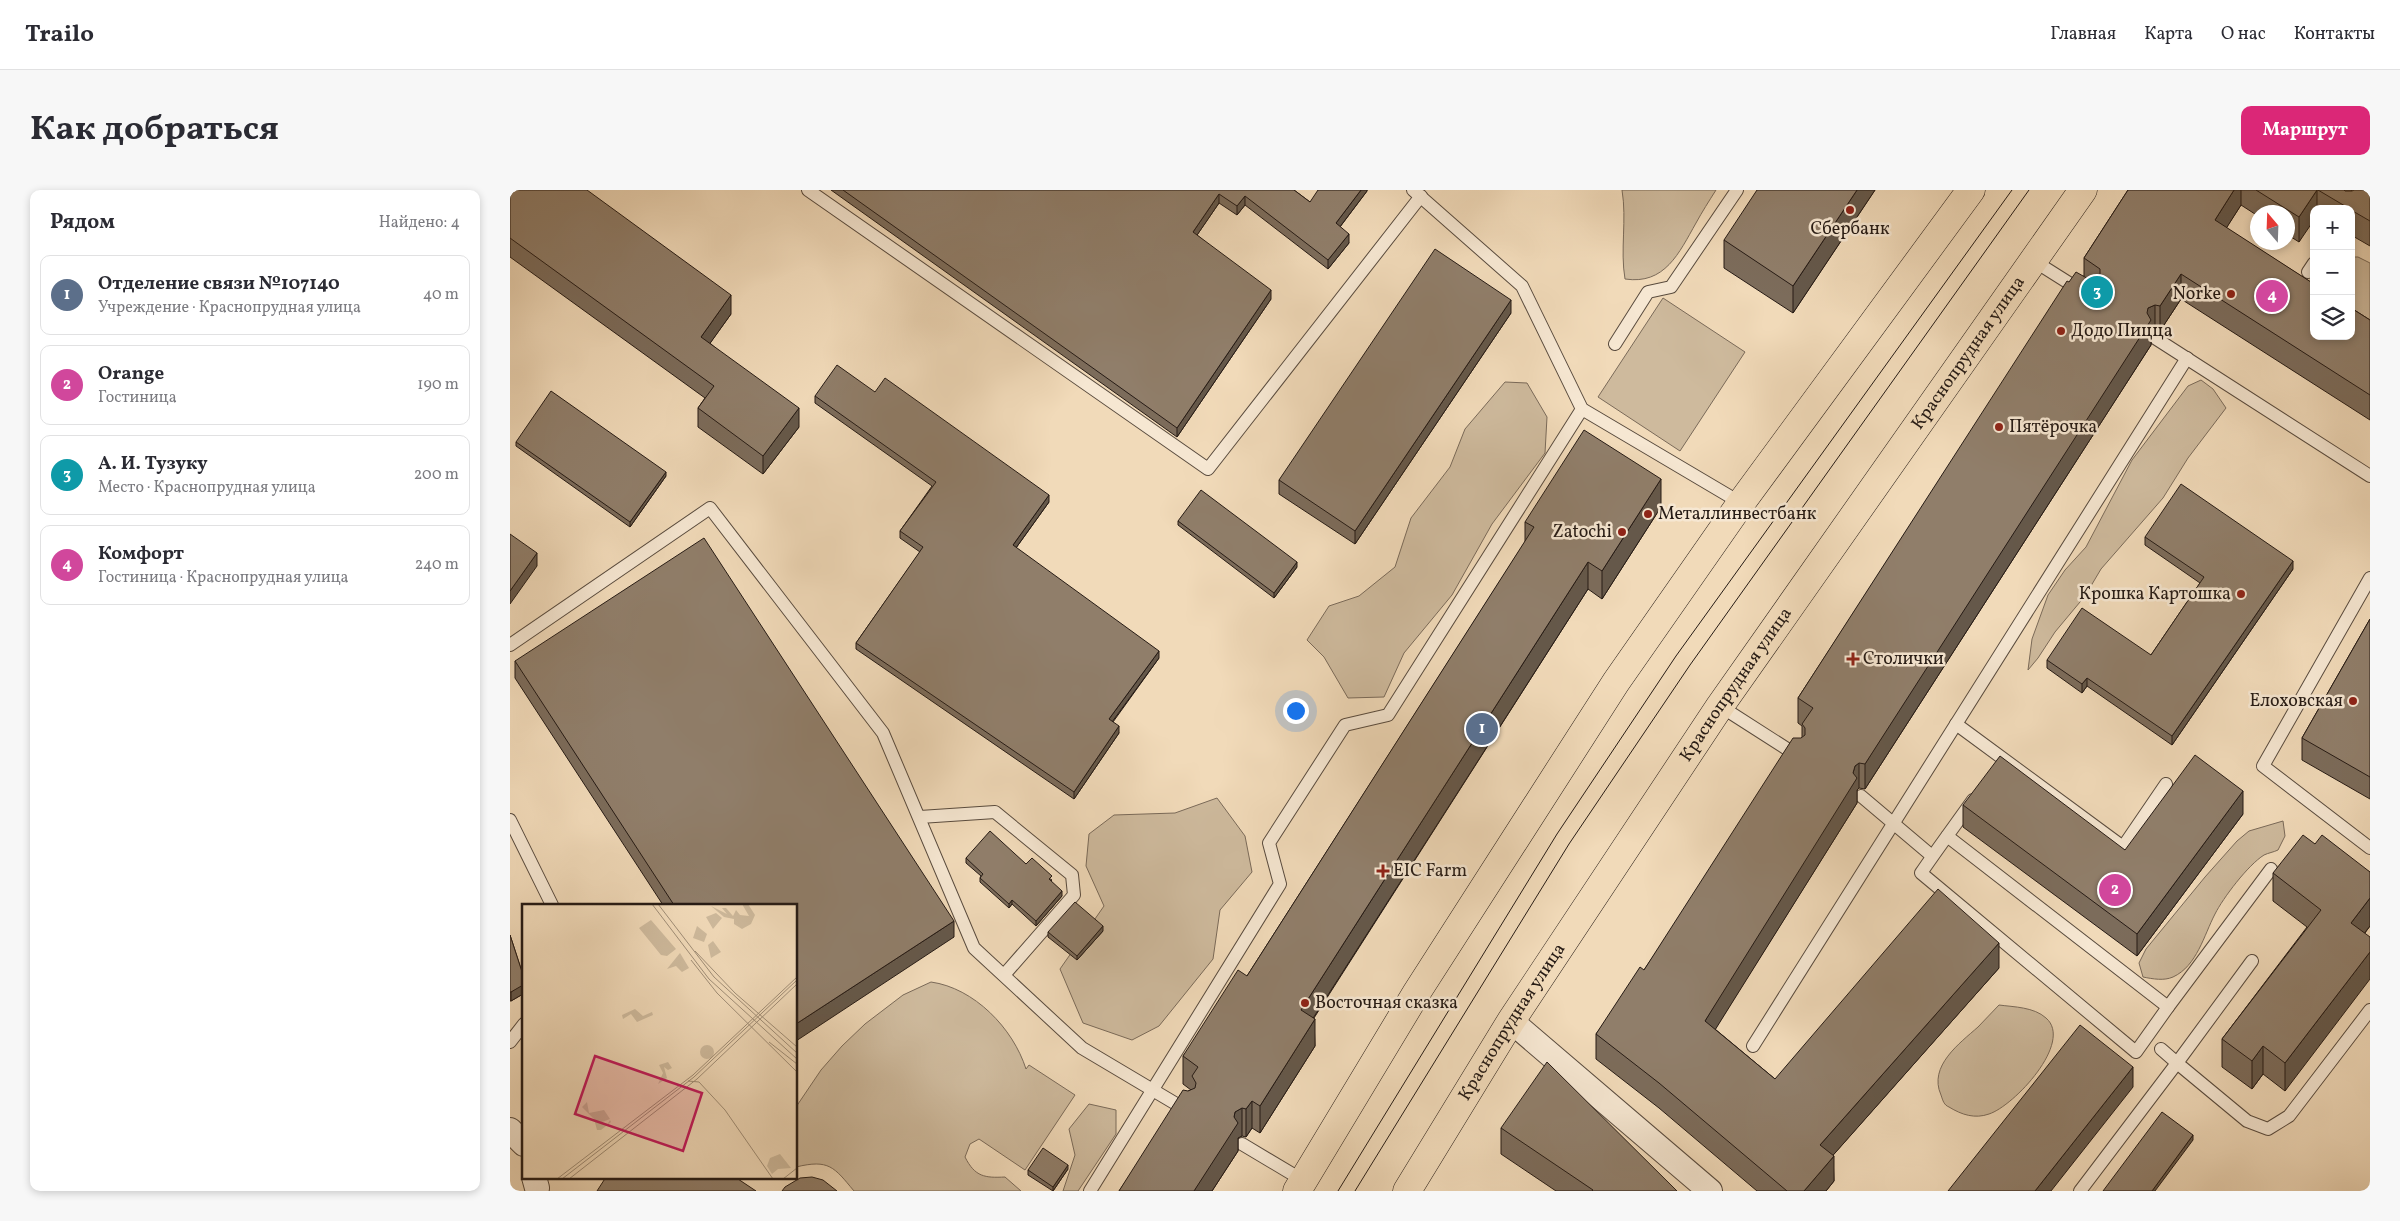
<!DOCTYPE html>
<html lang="ru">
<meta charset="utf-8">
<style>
:root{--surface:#fff;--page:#f7f7f7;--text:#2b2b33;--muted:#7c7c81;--line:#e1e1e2;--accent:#db2777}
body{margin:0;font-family:Vollkorn,serif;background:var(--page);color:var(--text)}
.controls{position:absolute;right:15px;top:15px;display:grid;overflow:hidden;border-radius:10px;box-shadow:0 2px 8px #0003}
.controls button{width:45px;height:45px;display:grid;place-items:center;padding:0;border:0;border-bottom:1px solid var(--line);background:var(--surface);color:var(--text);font:25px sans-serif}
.compass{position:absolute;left:1740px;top:15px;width:45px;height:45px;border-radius:50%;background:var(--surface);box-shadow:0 2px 8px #0003;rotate:341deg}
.you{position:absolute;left:785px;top:520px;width:18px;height:18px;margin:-12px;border:4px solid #fff;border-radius:50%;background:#1a73e8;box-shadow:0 0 0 8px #1a73e833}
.badge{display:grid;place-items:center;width:32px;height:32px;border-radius:50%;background:var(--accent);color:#fff;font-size:16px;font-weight:700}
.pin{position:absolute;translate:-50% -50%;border:2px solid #fff;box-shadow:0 1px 5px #0006}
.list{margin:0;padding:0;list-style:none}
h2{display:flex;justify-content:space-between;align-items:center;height:65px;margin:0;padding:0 20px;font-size:21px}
h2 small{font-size:16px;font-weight:400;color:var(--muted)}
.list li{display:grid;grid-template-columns:32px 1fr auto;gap:15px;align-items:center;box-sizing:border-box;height:80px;margin:0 10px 10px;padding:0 10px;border:1px solid var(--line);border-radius:10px}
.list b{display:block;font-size:19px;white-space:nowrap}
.list p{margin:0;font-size:16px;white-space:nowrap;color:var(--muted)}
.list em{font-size:16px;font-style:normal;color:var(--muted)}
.icon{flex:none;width:28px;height:28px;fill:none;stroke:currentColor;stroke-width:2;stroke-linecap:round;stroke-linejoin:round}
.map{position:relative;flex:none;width:1860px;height:1001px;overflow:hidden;border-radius:10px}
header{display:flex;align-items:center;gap:30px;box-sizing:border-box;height:70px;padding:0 25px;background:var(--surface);border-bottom:1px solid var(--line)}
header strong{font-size:24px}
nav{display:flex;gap:28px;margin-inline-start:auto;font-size:18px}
.intro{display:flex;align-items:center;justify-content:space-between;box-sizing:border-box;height:120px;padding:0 30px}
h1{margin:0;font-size:35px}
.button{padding:12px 22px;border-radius:10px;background:var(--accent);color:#fff;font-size:18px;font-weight:700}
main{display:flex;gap:30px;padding:0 30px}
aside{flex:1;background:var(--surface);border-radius:10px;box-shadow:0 2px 8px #0003}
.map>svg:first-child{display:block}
</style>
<header>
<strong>Trailo</strong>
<nav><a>Главная</a><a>Карта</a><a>О нас</a><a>Контакты</a></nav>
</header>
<div class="intro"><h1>Как добраться</h1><a class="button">Маршрут</a></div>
<main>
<aside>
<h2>Рядом<small>Найдено: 4</small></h2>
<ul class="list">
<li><span class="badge" style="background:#5c6f8a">1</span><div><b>Отделение связи №107140</b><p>Учреждение · Краснопрудная улица</p></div><em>40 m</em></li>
<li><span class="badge" style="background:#d1479c">2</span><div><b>Orange</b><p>Гостиница</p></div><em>190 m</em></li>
<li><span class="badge" style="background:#0f9aa8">3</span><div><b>А. И. Тузуку</b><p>Место · Краснопрудная улица</p></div><em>200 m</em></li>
<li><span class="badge" style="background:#d1479c">4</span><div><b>Комфорт</b><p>Гостиница · Краснопрудная улица</p></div><em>240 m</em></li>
</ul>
</aside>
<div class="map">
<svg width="1860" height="1001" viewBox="0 0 1860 1001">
<rect width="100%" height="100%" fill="#f1dab9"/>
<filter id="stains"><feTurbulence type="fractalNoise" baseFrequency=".004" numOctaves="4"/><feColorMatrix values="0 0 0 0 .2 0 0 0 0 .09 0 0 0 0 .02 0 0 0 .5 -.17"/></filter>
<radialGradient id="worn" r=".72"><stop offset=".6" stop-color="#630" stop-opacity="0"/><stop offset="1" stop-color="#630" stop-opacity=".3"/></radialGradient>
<g fill="#ceba9d" stroke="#7a6a59">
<path d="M 1112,0 L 1206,0 C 1199,11 1192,22 1186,33 C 1169,63 1155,95 1115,89 C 1110,60 1117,30 1112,0 Z"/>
<polygon points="1841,67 1848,67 1860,73 1860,140 1841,130"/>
<polygon points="1153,108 1235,162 1170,261 1088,207"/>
<polygon points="1691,190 1703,199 1716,218 1678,268 1653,308 1591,379 1575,406 1545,442 1528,468 1518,480 1522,449 1538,405 1555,380 1576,357 1622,270 1678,196"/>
<polygon points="995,192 1017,193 1037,227 1035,263 982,334 942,405 894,463 874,507 838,508 814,467 797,450 819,416 849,406 885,377 901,328 940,277 955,239"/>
<polygon points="707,608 735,646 742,682 710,720 703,769 649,836 622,850 573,833 550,779 594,716 576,676 579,644 604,625 665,623"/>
<path d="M 1773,631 L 1775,646 L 1768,660 C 1764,662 1758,663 1754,665 C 1738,675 1713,708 1705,724 C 1694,745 1687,776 1663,787 C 1654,791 1643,789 1633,787 L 1629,773 L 1636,759 L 1695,687 L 1727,651 L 1739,641 Z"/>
<path d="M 421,792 C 464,798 503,838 516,879 L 519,875 L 565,905 L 515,980 L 469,949 L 460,954 L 455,967 C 465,987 475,988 495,987 L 511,1001 L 344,1001 C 324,977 319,969 286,977 L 286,917 L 311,880 L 332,856 L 355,834 L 393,805 Z"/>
<path d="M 1489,815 C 1504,817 1524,817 1536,828 C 1564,852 1504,916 1479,924 C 1465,929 1452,925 1439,917 C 1434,915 1433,911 1431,905 C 1418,876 1450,853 1468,837 C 1475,830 1482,822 1489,815 Z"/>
<polygon points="579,914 606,920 606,944 568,1001 553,1001 565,965 559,939"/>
</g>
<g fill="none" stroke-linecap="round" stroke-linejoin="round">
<g stroke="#594b3e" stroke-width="14">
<g id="service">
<polyline points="298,0 698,279 911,6"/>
<polyline points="903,0 1012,96 1072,219 1231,313"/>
<polyline points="1524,71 1570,100"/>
<polyline points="1798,82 1804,73"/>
<polyline points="1645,148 1860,286"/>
<polyline points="1105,154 1138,102 1161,97 1227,0"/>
<polyline points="1860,388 1753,576 1860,658"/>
<polyline points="0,455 200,318 373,543 464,758 572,858 678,921"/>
<polyline points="1210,516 1288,566"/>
<polyline points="1446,534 1613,657 1656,594"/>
<polyline points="1351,606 1422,666"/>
<polyline points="410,627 485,622 562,685 564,705 494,785"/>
<polyline points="0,630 42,715"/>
<path d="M 1437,646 L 1658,817 L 1626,862 L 1411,683 C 1428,658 1446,634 1463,610"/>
<polyline points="1742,771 1667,873 1737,931 1758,939 1779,926 1860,820"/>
<polyline points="1658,817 1761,679"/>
<polyline points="0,852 14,834"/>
<polyline points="1243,856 1677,168"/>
<polyline points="732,954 794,991"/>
<polyline points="580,1001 770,694 759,653 835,535 878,525 1072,219"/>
<polyline points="1570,1001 1667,873 1651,859"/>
</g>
</g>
<g stroke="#594b3e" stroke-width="26">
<g id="minor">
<polyline points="1001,831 1200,1001"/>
<polyline points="0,940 14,954"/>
<polyline points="24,987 27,998"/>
</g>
</g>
<g stroke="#261b15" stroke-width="29">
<g id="primary">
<polyline points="787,1001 907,802 1106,492 1231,313 1461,0"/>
<path id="s1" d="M 897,1001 L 1001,831 L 1210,516 L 1573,0"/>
</g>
</g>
<use href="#service" stroke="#f6e7d2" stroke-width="12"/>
<use href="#minor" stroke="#f6e7d2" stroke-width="24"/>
<use href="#primary" stroke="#f1dab9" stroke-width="28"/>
<g stroke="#261b15" stroke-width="1">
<polyline points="828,1001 1047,644 1166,466 1502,0"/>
<polyline points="845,1001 1059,654 1180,475 1519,0"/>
</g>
</g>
<g fill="#7c6c5b" stroke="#261b15">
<polygon points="0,0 221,124 200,153 289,237 253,284 188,237 188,218 195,208 0,67"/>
<polygon points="321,0 784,0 800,12 857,0 857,1 830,37 839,53 818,79 735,15 727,25 709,13 687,45 761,109 667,247"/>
<polygon points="1365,0 1283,123 1214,78 1214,50"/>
<polygon points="1618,0 1842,0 1841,1 1860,0 1860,56 1841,45 1841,19 1804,19 1789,52 1778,45 1778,22 1748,22 1748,26 1731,15 1716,38 1860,130 1860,230 1671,109 1650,141 1645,140 1641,142 1641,155 1355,599 1349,598 1347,600 1347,613 1205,839 1265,889 1489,778 1323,965 1324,991 1316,1001 1247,1001 1149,918 1086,869 1086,844 1134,780 1292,547 1292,536 1288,533 1288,508 1559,92 1574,86 1574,68"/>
<polygon points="1001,123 845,354 769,304 769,290"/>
<polygon points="365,202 539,312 506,358 649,468 603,532 609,543 564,609 346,459 346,453 410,362 390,348 390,341 422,296 305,213 305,206"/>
<polygon points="6,252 156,286 120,337 6,256"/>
<polygon points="1151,317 1092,409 1078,399 804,828 805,856 750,943 742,938 736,947 732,946 728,948 728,961 702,1001 609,1001 678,901 681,900 673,894 673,866 737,786 1015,352 1015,332"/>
<polygon points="668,331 787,377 764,408 668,335"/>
<polygon points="1635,347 1783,379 1662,555 1577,496 1572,503 1537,478 1537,470 1641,465 1690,393 1635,355"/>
<polygon points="1860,429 1860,609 1792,570 1792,548"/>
<polygon points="5,471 444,747 286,715 153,715 5,488"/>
<polygon points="1453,615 1615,660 1733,624 1627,766 1453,637"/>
<polygon points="1805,654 1860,682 1860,736 1855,743 1775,901 1753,884 1742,899 1712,877 1712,849 1797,737 1763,711 1763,683"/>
<polygon points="456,668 516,674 542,690 541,691 552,706 526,736 502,714 499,718 470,692 470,688 471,686 456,673"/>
<polygon points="593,741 567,770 538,747 538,742"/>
<polygon points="0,745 14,788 14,801 13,804 1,811 0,811"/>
<polygon points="991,938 1167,1001 1046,1001 991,964"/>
<polygon points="558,979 543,1001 518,985 518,980"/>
</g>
<g fill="#65584a" stroke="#261b15">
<polygon points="851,0 857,0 857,1 826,42 826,33"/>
<polygon points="1347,0 1365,0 1283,123 1283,96"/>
<polygon points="1724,0 1731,0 1731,15 1705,56 1705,30"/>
<polygon points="1807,0 1807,19 1804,19 1804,30 1789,52 1789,27"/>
<polygon points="709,4 709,13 683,51 683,42"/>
<polygon points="735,6 735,15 727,25 727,16"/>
<polygon points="839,44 839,53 818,79 818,70"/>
<polygon points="1671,84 1671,109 1650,141 1650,116"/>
<polygon points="761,100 761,109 667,247 667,238"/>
<polygon points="221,105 221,124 191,166 191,147"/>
<polygon points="1001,110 1001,123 845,354 845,341"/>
<polygon points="1645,115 1645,140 1641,142 1641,155 1355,599 1355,574 1638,118"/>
<polygon points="289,218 289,237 253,284 253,266"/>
<polygon points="156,282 156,286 120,337 120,332"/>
<polygon points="1151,289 1151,317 1092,409 1092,381"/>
<polygon points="539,305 539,312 503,362 503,355"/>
<polygon points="27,363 27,376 0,414 0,401"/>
<polygon points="1783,371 1783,379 1662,555 1662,546"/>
<polygon points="787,372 787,377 764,408 764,403"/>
<polygon points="1078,372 1078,399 791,847 791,820"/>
<polygon points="649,461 649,468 599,536 599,529"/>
<polygon points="1577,488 1577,496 1572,503 1572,494"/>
<polygon points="609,536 609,543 564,609 564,602"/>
<polygon points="1349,573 1349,598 1347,600 1347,613 1195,856 1195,831 1343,583 1345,576"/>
<polygon points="1733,601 1733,624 1627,766 1627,744"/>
<polygon points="552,701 552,706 526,736 526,731"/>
<polygon points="1860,708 1860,736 1841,760 1841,733"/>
<polygon points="502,710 502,714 499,718 499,714"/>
<polygon points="444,731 444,747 286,851 286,834"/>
<polygon points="593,736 593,741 567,770 567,766"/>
<polygon points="1489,753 1489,778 1310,980 1310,955"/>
<polygon points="1860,762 1860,789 1775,901 1775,873"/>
<polygon points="14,792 14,801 13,804 1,811 1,802"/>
<polygon points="805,829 805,856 750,943 750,916"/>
<polygon points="1753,856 1753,884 1742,899 1742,871"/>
<polygon points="1623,877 1623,897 1541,1001 1525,1001"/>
<polygon points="742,911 742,938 736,947 736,919"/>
<polygon points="732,918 732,946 728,948 728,961 702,1001 684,1001 724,927 725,922"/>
<polygon points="1683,945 1683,950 1645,1001 1642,1001"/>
<polygon points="1324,966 1324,991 1316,1001 1294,1001"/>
<polygon points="558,975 558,979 543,1001 543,997"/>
</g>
<g fill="#907e6a" stroke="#261b15">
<polygon points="0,0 77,0 221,105 191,147 289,218 253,266 188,218 204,196 0,48"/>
<polygon points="333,0 784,0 800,12 808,0 851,0 826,33 839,44 818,70 735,6 727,16 709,4 683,42 761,100 667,238"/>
<polygon points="1247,0 1347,0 1283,96 1214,50"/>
<polygon points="1618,0 1724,0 1705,30 1804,94 1804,146 1841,146 1841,118 1860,130 1860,205 1671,84 1650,116 1645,115 1638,118 1637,123 1641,130 1355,574 1349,573 1345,576 1343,583 1347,588 1195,831 1265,889 1428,699 1489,753 1310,955 1324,966 1294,1001 1277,1001 1149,893 1086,844 1130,777 1134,780 1283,548 1291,548 1295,545 1295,538 1292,534 1303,518 1288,508 1557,91 1559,92 1566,82 1582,91 1590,88 1590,79 1574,68"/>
<polygon points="1746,0 1807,0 1789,27"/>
<polygon points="1808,0 1834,0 1835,1 1842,1 1844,0 1860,0 1860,31 1841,20 1841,19 1840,19"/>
<polygon points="925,59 1001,110 845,341 769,290"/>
<polygon points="327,175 365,202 375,188 539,305 503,355 649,461 599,529 609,536 564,602 346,453 413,357 390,341 426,292 305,206"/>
<polygon points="41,201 156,282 120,332 6,252"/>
<polygon points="1074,240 1151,289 1092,381 1078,372 791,820 805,829 750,916 742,911 736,919 732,918 725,922 724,927 728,933 684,1001 609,1001 673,900 678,901 685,898 686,893 682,886 688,877 673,866 728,780 737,786 760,750 1024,337 1015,332"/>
<polygon points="1671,294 1783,371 1662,546 1577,488 1572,494 1537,470 1572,418 1641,465 1694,387 1635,347"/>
<polygon points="691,300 787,372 764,403 668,331"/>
<polygon points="0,344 27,363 0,401"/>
<polygon points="194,348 444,731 286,834 286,715 164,715 5,471"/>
<polygon points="1860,429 1860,587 1792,548"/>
<polygon points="1685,565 1733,601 1627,744 1453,615 1490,566 1615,660"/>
<polygon points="480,641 516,674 522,668 542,686 539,689 552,701 526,731 502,710 499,714 470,688 473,684 456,668"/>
<polygon points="1793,645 1805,654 1812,645 1860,682 1860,708 1841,733 1860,747 1860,762 1775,873 1753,856 1742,871 1712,849 1811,720 1763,683"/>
<polygon points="565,712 593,736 567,766 538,742"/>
<polygon points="0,745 14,788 13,795 1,802 0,802"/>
<polygon points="1570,835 1623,877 1525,1001 1438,1001"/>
<polygon points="1037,872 1167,1001 1082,1001 1083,1000 991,938"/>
<polygon points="1652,922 1683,945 1642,1001 1593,1001"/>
<polygon points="533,958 558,975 543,997 518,980"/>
<polygon points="96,987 225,987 246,1001 87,1001"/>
<polygon points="302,987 313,990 327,1001 272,1001 275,997 290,988"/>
</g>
<g fill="#8f2418" stroke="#f6e7d2" stroke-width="2">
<circle cx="1340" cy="20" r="5"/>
<circle cx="1721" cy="104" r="5"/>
<circle cx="1551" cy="141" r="5"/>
<circle cx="1489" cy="237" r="5"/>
<circle cx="1138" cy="324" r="5"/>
<circle cx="1112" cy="342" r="5"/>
<circle cx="1731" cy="404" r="5"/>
<path d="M1340.5 461.5h5v5h5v5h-5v5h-5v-5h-5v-5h5z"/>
<circle cx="1843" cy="511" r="5"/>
<path d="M870.5 673.5h5v5h5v5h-5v5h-5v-5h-5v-5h5z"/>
<circle cx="795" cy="813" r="5"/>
</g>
<g text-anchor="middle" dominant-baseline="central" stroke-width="5" stroke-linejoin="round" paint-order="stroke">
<g font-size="18" fill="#261b15" stroke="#f6e7d2" text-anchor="start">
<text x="1340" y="39" text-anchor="middle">Сбербанк</text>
<text x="1711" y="104" text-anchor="end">Norke</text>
<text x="1561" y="141">Додо Пицца</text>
<text x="1499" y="237">Пятёрочка</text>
<text x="1148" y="324">Металлинвестбанк</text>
<text x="1102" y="342" text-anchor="end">Zatochi</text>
<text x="1721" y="404" text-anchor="end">Крошка Картошка</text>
<text x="1353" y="469">Столички</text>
<text x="1833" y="511" text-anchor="end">Елоховская</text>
<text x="883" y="681">EIC Farm</text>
<text x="805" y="813">Восточная сказка</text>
</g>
<g font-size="18" fill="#261b15" stroke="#f6e7d2">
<text stroke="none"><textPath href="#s1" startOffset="1009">Краснопрудная улица</textPath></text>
<text stroke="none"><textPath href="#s1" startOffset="604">Краснопрудная улица</textPath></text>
<text stroke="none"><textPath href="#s1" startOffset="199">Краснопрудная улица</textPath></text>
</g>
</g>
<g transform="translate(12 714)">
<rect width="275" height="275" fill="#f1dab9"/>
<path d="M 220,0 L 226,0 L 233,11 L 229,20 L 220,25 L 212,20 L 212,15 L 202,13 L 189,2 L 205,10 L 200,4 L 204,4 L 211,12 L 214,6 L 218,11 L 227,12 ZM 194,9 L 200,14 L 191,25 L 184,13 ZM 129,16 L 154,45 L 145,52 L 139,51 L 117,24 ZM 175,22 L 185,30 L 182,38 L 171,34 ZM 191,37 L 199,48 L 189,54 L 186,41 ZM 158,49 L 167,64 L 160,68 L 154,62 L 145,65 ZM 113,105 L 121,112 L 130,108 L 131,111 L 115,118 L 109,110 L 101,115 L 100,111 ZM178 148a7 7 0 1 1 14 0a7 7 0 1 1-14 0ZM 146,158 L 150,164 L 146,166 L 142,163 L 145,174 L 136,180 L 141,169 L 137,161 ZM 65,198 L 67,209 L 82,206 L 88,215 L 80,218 L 85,221 L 88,216 L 89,218 L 79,226 L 75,226 L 72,215 L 60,203 ZM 258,250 L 269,264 L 256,265 L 250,270 L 245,262 L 248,254 Z" fill="#ceba9d"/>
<path fill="none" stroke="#a08e77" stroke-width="1" d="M 130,0 L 187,75 L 275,155M 136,0 L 192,73 L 275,149M 173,47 L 213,89 L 275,143M 169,56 L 195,89 L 275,168M 247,138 L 275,160M 166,177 L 177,178 L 203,206 L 251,275M 35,275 L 171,171 L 275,73M 40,275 L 172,173 L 275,76M 47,275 L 175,175 L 275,80M 261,275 L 275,264"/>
<path fill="#c2185b" fill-opacity="0.15" stroke="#c2185b" stroke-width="2.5" d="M 73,152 L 180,189 L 161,247 L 53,210 Z"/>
<rect width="275" height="275" fill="none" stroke="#261b15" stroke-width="2.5"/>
</g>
<rect width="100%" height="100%" filter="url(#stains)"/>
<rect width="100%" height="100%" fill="url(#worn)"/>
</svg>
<div class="controls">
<button>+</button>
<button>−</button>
<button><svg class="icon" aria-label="layers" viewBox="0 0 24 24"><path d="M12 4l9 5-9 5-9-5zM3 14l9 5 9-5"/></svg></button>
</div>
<svg class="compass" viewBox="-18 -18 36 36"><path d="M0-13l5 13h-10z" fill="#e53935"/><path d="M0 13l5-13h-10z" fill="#7c7c81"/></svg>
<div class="you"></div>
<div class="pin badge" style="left:972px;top:539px;background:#5c6f8a">1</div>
<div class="pin badge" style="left:1605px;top:700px;background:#d1479c">2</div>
<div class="pin badge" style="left:1587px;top:102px;background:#0f9aa8">3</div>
<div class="pin badge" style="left:1762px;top:106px;background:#d1479c">4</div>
</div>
</main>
